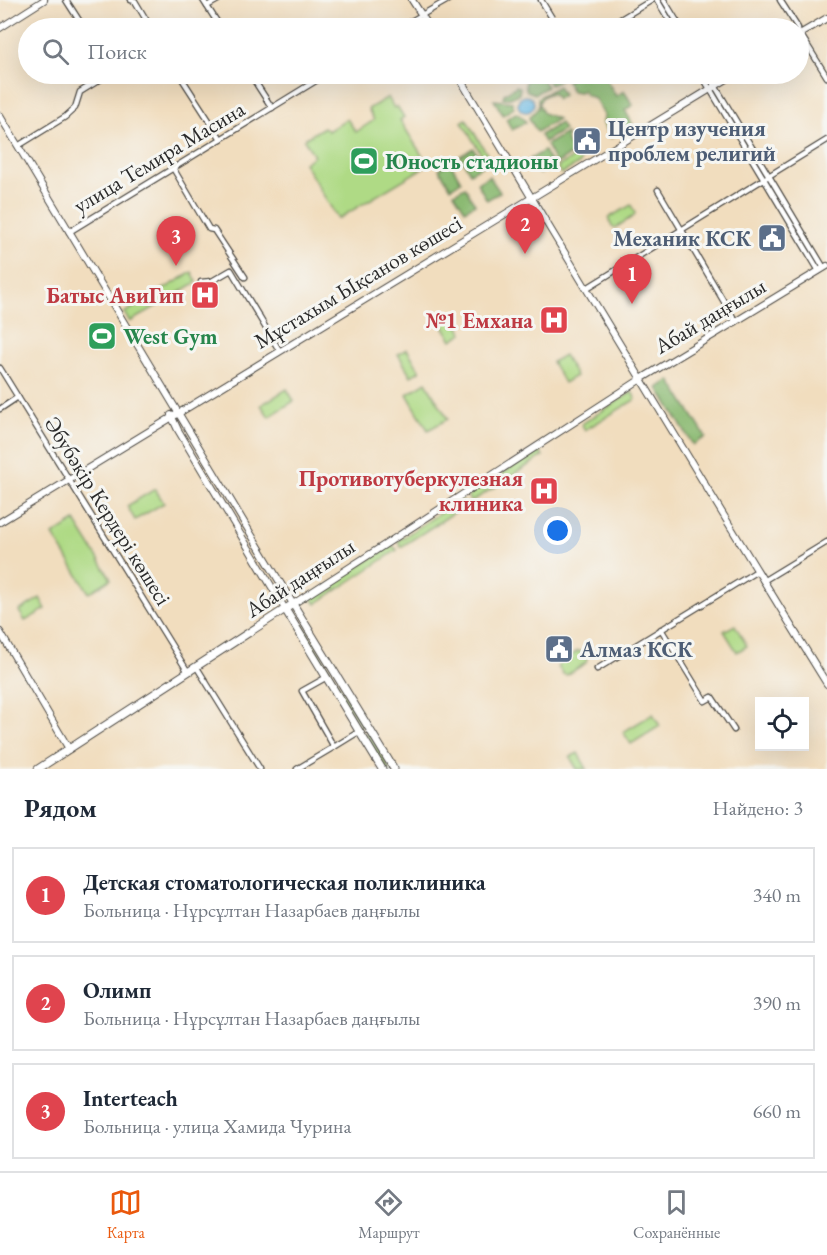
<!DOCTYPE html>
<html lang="ru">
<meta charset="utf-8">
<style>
:root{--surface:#fff;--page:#f2f2f3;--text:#1f2937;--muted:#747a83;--line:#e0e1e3;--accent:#ea580c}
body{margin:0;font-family:"EB Garamond",serif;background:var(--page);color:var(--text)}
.controls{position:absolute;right:18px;bottom:18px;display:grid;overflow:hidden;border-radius:0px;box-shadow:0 6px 24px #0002}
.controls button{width:54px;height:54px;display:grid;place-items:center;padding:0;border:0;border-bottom:2px solid var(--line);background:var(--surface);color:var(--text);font:30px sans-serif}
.you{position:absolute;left:558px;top:531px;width:21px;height:21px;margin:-15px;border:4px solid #fff;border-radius:50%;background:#1a73e8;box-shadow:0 0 0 9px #1a73e833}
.badge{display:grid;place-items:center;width:39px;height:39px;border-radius:50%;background:var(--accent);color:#fff;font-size:20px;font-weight:700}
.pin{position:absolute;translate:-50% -50px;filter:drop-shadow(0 2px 3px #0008)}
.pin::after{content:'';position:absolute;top:32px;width:21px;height:18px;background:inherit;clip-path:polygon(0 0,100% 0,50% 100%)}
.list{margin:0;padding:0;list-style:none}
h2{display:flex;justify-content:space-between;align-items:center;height:78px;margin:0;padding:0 24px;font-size:26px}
h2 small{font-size:20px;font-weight:400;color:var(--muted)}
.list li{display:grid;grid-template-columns:39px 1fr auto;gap:18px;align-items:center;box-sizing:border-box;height:96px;margin:0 12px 12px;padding:0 12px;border:2px solid var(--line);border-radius:0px}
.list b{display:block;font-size:22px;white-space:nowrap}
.list p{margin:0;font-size:20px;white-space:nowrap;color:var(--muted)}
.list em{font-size:20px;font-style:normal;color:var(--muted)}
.icon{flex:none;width:33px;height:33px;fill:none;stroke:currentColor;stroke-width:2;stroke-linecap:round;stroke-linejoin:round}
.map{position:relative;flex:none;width:827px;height:769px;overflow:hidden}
.search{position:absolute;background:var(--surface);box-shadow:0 6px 24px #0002;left:18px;right:18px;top:18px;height:66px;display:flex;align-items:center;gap:15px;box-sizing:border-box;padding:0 21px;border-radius:33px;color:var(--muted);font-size:22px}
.sheet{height:402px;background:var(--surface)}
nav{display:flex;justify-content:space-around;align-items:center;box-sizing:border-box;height:84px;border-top:2px solid var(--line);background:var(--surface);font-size:16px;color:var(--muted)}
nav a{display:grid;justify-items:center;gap:3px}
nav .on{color:var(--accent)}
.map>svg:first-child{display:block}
</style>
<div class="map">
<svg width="827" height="769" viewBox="0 0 827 769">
<rect width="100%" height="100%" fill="#f6f6f2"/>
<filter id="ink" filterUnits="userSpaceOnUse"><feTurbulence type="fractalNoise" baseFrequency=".0167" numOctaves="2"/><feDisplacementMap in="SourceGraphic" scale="12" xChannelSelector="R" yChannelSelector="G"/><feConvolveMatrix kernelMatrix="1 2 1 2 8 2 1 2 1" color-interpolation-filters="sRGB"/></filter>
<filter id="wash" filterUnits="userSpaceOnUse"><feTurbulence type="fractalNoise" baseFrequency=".008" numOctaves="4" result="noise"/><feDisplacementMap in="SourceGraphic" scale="24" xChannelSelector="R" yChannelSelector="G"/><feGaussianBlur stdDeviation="1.35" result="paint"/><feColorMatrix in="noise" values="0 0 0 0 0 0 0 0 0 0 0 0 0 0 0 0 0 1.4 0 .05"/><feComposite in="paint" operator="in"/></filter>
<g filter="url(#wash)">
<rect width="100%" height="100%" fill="#f1ddbe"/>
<g fill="#afda85" stroke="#6d8258" stroke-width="1.5">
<polygon points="388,97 394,108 397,106 404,117 400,120 428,165 338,219 304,163 314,156 304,139 324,127 328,131 347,119 356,132 374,120 368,109"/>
<polygon points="466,119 487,154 483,157 462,122"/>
<polygon points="581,153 580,163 561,174 557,167"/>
<polygon points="631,205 635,213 634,216 615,228 612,227 608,218"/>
<polygon points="192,272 197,282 130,322 124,313"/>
<polygon points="450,313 463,333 452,340 439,320"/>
<polygon points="407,349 420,371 411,376 398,354"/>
<polygon points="564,355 576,376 564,383 552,362"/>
<polygon points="426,382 448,419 428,430 407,394"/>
<polygon points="287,389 294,401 269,417 261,405"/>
<polygon points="632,392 636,399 585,430 582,425 583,423"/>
<polygon points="537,452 540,452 543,456 505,480 502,473"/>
<polygon points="496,476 501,483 471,502 468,498 469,495"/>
<polygon points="155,489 164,503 135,520 127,506"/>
<polygon points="461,499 466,505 401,547 398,541"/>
<polygon points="75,521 111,579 89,593 53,535"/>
<polygon points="392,545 397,550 316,604 311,597"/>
<polygon points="40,598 46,609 25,621 19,611"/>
<polygon points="303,625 363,725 360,726 300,627"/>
<polygon points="735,625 747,646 737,652 724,631"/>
<polygon points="578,651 582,652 587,659 586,663 567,675 563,674 558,667 560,662"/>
<polygon points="653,714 660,726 631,744 623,732"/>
<polygon points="368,732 390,769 386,769 365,734"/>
<polygon points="578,753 587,769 577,769 570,757"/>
</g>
<g fill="#8bba72" stroke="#5b724e" stroke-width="1.5">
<polygon points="539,74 547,87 535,94 527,91 525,86 526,81"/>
<polygon points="544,74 569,74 550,85"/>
<polygon points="578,74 603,74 616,96 624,91 633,105 625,110 633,125 611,138 603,123 604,115 595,99 585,94 583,90 579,92 572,91 566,81"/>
<polygon points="516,86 520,87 519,94 510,98 503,98 504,94"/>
<path d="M 558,86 L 563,95 L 557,99 L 554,94 C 547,92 540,98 539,104 L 543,113 L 558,119 L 537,132 L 529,118 L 538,108 L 538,98 Z"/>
<polygon points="494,100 512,102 514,108 503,115"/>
<polygon points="516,113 522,117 526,122 512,130 506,119"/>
<polygon points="560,123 564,130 544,142 540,135"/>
<polygon points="566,133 567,142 573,153 556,164 546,145"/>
<polygon points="473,148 484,165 470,173 460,156"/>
<polygon points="544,151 552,165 539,174 530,159"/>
<polygon points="450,162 461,181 451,188 439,169"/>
<polygon points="489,176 500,192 487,200 477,183"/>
<polygon points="465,187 475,204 465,210 454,193"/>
<polygon points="670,380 706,437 693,445 658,388"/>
</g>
<circle fill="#69bae4" stroke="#4a7288" stroke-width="1.5" cx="526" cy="104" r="8"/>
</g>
<g filter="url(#ink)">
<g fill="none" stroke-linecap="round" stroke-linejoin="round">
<g stroke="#494641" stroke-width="7">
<g id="street">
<polyline points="66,0 84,28"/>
<polyline points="131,0 135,1 151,28"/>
<polyline points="203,0 221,28"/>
<polyline points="541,0 558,28"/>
<polyline points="657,0 674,28"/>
<polyline points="664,0 681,28"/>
<polyline points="780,0 798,28"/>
<polyline points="207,6 218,0"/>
<polyline points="399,28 448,0"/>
<polyline points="606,28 652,0"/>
<polyline points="798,30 827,77"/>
<polyline points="179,74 221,139"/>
<polyline points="250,74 272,108"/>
<polyline points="701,74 819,271"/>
<polyline points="708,74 824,268"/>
<polyline points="18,146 65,117 75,108 80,92 109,74"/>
<polyline points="173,168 209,229 214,230 245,277"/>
<polyline points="658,190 736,322"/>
<polyline points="69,232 327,74"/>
<polyline points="201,282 212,281 231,270 279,350"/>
<polyline points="587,288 827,140"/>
<polyline points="0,368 188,672"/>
<polyline points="0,409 18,397"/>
<polyline points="763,581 827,542"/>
<polyline points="661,629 705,701 712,697 734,730"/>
<polyline points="196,666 260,769"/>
<polyline points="597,669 757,571"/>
<polyline points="334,747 360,731"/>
<polyline points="297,769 334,747 302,691 327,677"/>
</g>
</g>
<g stroke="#494641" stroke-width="8">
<g id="secondary">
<polyline points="412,0 430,28"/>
<polyline points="0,28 44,0"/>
<polyline points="798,35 827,18"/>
<path d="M 457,74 C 580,278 702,482 827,684"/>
<polyline points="0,116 293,604 641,379 827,266"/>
<polyline points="171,415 178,430 285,609"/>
<polyline points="0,522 735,74"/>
<polyline points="0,632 69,749"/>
</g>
</g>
<g stroke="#494641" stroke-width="9">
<g id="primary">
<polyline points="285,609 382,769"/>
<polyline points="38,769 293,604 394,769"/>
</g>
</g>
<use href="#street" stroke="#fff" stroke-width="4.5"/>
<use href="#secondary" stroke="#fff" stroke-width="6"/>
<use href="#primary" stroke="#fff" stroke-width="7"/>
</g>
</g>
<defs>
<g id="civic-square" transform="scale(1.5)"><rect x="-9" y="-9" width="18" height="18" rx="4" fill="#5c6f8a" stroke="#f6f6f2"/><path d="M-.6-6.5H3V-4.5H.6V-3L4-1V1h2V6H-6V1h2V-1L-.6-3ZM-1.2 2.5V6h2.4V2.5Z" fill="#fff"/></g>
<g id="stadium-square" transform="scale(1.5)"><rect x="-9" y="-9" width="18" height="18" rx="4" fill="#2e9e5b" stroke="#f6f6f2"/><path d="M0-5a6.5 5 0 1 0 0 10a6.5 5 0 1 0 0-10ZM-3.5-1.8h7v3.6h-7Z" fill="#fff"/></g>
<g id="hospital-square" transform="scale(1.5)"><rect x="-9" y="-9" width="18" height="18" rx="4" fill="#e0444e" stroke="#f6f6f2"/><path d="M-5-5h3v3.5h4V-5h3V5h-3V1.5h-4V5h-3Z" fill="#fff"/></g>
</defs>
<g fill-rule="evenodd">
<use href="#civic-square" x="587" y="141"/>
<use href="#stadium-square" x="364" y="161"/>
<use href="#civic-square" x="772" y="238"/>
<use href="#hospital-square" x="205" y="295"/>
<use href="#hospital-square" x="554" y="320"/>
<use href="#stadium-square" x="102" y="336"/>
<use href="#hospital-square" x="544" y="491"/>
<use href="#civic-square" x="559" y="649"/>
</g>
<g text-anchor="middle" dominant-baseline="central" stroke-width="6" stroke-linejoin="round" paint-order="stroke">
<g font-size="22" font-weight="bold" fill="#4e5e75" stroke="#f6f6f2" text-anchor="start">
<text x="608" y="128">Центр изучения<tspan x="608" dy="25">проблем религий</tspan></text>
<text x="751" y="238" text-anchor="end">Механик КСК</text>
<text x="580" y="649">Алмаз КСК</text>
</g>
<g font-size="22" fill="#2b2b2b" stroke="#f6f6f2">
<text transform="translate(159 157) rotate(-31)">улица Темира Масина</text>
<text transform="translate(358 282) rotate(-31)">Мұстахым Ықсанов көшесі</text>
<text transform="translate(710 316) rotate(-31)">Абай даңғылы</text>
<text transform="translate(108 511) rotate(58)">Әбубәкір Кердері көшесі</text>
<text transform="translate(300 578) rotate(-33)">Абай даңғылы</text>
</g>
<g font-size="22" font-weight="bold" fill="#27864d" stroke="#f6f6f2" text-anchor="start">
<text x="385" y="161">Юность стадионы</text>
<text x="123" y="336">West Gym</text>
</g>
<g font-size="22" font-weight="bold" fill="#be3a42" stroke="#f6f6f2" text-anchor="end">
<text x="184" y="295">Батыс АвиГип</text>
<text x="533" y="320">№1 Емхана</text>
<text x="523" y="478">Противотуберкулезная<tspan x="523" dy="25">клиника</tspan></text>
</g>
</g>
</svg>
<div class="controls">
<button><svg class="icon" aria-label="locate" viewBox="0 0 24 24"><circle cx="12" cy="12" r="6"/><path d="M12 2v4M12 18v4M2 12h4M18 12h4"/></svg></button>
</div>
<div class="you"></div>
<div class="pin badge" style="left:632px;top:304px;background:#e0444e">1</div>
<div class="pin badge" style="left:525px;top:254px;background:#e0444e">2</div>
<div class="pin badge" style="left:176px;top:266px;background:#e0444e">3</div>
<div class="search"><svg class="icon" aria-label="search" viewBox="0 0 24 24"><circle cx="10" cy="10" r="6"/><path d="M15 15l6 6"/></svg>Поиск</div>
</div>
<section class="sheet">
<h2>Рядом<small>Найдено: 3</small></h2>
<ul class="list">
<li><span class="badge" style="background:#e0444e">1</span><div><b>Детская стоматологическая поликлиника</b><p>Больница · Нұрсұлтан Назарбаев даңғылы</p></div><em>340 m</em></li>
<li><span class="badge" style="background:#e0444e">2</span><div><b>Олимп</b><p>Больница · Нұрсұлтан Назарбаев даңғылы</p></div><em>390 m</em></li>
<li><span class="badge" style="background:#e0444e">3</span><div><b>Interteach</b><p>Больница · улица Хамида Чурина</p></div><em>660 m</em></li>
</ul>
</section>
<nav>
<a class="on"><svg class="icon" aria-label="map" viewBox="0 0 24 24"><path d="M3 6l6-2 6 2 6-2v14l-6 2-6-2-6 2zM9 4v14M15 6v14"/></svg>Карта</a>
<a><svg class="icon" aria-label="directions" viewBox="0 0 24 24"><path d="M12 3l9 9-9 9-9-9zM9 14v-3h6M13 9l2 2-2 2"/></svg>Маршрут</a>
<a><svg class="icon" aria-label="saved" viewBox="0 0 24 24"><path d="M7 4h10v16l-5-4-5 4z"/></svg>Сохранённые</a>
</nav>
